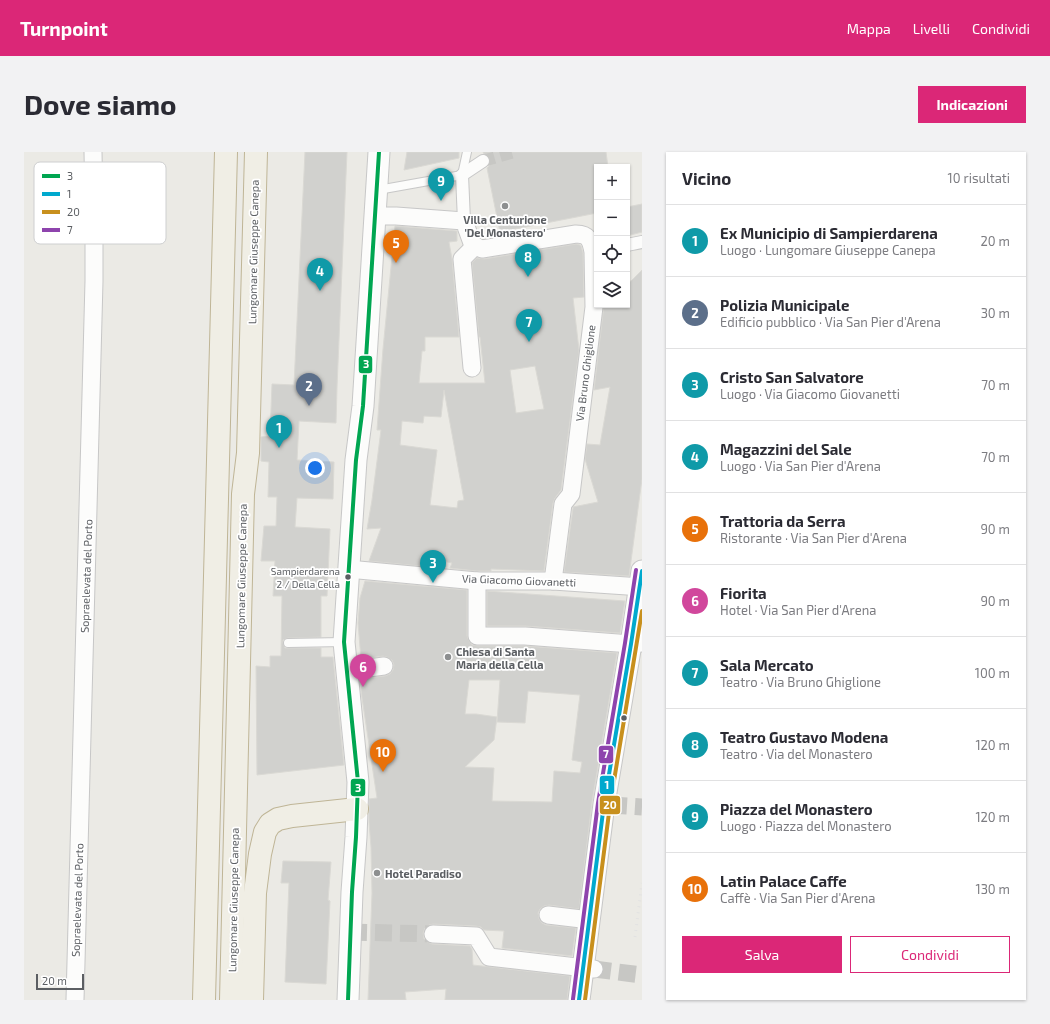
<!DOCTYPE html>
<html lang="it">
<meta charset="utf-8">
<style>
:root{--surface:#fff;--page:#f2f2f3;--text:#2b2b33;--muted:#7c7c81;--line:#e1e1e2;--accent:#db2777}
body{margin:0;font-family:"Exo 2",sans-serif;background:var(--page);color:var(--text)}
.controls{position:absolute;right:12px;top:12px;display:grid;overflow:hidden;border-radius:0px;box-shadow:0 1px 3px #0004}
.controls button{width:36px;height:36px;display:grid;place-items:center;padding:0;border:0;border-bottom:1px solid var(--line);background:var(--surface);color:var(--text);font:20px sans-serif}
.scale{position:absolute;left:12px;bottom:10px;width:48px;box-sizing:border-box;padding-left:4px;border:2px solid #5b5e62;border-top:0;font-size:11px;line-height:14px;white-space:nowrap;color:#5b5e62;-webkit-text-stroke:3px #fff;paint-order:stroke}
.you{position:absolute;left:291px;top:316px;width:14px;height:14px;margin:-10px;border:3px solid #fff;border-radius:50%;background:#1a73e8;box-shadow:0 0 0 6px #1a73e833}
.badge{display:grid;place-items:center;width:26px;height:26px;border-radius:50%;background:var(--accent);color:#fff;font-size:13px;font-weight:700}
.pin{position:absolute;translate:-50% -33px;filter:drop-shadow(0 1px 2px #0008)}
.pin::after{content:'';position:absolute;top:21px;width:14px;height:12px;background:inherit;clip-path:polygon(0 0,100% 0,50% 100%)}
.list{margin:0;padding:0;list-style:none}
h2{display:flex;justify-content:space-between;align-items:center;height:52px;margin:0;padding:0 16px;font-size:17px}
h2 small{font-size:13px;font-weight:400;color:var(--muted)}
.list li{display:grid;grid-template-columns:26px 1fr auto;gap:12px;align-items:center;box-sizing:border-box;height:72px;padding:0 16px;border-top:1px solid var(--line)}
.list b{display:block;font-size:15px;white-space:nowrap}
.list p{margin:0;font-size:13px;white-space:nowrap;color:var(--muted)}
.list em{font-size:13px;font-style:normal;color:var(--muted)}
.actions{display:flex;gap:8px;padding:12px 16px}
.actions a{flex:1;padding:9px 0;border:1px solid var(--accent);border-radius:0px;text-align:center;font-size:14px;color:var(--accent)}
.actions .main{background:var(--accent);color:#fff}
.icon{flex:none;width:22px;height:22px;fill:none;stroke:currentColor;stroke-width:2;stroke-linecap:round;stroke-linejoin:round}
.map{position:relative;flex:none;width:618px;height:848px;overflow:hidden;border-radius:0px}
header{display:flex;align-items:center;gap:24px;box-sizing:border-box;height:56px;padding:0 20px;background:var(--accent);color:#fff}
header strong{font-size:19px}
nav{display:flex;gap:22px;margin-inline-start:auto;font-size:14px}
.intro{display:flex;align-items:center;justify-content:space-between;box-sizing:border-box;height:96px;padding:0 24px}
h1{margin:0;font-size:28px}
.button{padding:10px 18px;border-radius:0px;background:var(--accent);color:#fff;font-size:14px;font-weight:700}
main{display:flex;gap:24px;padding:0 24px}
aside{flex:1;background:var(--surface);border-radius:0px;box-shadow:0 1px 3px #0004}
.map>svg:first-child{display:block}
</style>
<header>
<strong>Turnpoint</strong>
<nav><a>Mappa</a><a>Livelli</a><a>Condividi</a></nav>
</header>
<div class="intro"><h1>Dove siamo</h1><a class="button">Indicazioni</a></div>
<main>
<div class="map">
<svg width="618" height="848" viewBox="0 0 618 848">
<rect width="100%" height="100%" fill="#ebeae5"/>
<g fill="#d1d1ce" stroke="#dad9d4" fill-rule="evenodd">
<polygon points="281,0 323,0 313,235 312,271 275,269 273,308 310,310 309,347 273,346 271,375 306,377 303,444 297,444 297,485 264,486 259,488 259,491 261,496 297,496 297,505 309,505 320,613 233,623 232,514 246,515 246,504 257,504 258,444 249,444 251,409 237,409 240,374 252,374 253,345 244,345 245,310 237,309 237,285 246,284 248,232 270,233"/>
<polygon points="383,0 435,0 435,6 380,18"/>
<polygon points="459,0 582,0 584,15 573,15 573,61 476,80 463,16 466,13 466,8 465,5 460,2"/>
<polygon points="618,52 618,80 603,84 603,55"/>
<path d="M 371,74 L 433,79 L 433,89 L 425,90 L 428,107 L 435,185 L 401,185 L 401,199 L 398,199 L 395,231 L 461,231 L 456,185 L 455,185 L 448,111 L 453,106 L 460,107 L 552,92 L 556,93 L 557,94 L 559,101 L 560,145 L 549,146 L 555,198 L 537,338 L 531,346 L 529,351 L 520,419 L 467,417 L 467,419 L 453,419 L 426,416 L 428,411 L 397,404 L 396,414 L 345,409 L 357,376 L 343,377 L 348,348 L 357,278 L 353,278 L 359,197 ZM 511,214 L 520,257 L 492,261 L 486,218 ZM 420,238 L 440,348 L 434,349 L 433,356 L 406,353 L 413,298 L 376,293 L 378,269 L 399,271 L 400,264 L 417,265 Z"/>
<polygon points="618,118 618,327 605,424 540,420 549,356 549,355 574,350 561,307 563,292 576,293 586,235 570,238 580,153 603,153 603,130 607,129"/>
<path d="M 341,429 L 443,438 L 443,484 L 445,489 L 448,493 L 453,494 L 501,494 L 593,501 L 568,650 L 555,757 L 525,753 L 520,754 L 516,757 L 514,761 L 515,767 L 518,771 L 522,773 L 552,776 L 548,804 L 478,796 L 480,779 L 460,778 L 457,775 L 452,774 L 409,772 L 405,773 L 401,776 L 399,781 L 400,787 L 403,790 L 408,792 L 446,794 L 448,797 L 449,813 L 546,824 L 543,848 L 421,848 L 422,837 L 381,840 L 382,848 L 344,848 L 348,741 L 347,695 L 345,670 L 345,647 L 353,646 L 338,546 L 336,527 L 361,524 L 366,522 L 369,518 L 370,513 L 368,508 L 363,505 L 359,504 L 337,507 L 334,471 L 336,446 ZM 445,528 L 476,528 L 473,570 L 501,571 L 504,539 L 556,543 L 548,608 L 558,610 L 556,621 L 530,619 L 528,650 L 468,649 L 470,616 L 441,615 L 470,588 L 473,565 L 452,562 L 441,562 Z"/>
<polygon points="463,439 601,449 596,481 502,474 463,474"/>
<polygon points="259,709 307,710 304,748 306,749 302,832 261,830 265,731 257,731"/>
</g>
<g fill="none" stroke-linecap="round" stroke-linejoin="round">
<polyline stroke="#c7c7c4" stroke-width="12" stroke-dasharray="12 6" stroke-linecap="butt" points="459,9 490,0"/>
<g stroke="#c7c7c4" stroke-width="17" stroke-dasharray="17 8" stroke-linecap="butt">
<polyline points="586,653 618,655"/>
<polyline points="326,780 409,782"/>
<polyline points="570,817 618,823"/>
</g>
<g stroke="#c7c7c7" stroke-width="10">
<g id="service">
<polyline points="354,38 438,23 443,0"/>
<polyline points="264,491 319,490"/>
</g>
</g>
<g stroke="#c7c7c7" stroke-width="14">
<g id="pedestrian">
<polyline points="440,69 438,23 459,9"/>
<polyline points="603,93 618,90"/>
</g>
</g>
<g stroke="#c7c7c7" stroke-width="19">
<g id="minor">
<path d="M 350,64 L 372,64 L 440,69 L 448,91 L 451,94 L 458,97 L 552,82 C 565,82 567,89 569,100 L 570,155 L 547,342 L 539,352 L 529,429"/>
<polyline points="448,216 438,107 451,94"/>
<polyline points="324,417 453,429 529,429 618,435"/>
<polyline points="453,429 453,484 501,484 607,492 618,491"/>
<polyline points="322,519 360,514"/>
<polyline points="524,763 566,768"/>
<polyline points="409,782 452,784 465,805 570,817"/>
<polyline points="51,848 70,129 70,51 69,0"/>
</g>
</g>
<g stroke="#c7c7c7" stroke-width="23">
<g id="tertiary">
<polyline points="324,848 328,740 332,685 334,630 320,490 332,308 339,254 355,0"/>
<polyline points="555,848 580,652 607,492 618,419"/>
</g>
</g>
<g stroke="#bfb596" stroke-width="24">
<g id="trunk">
<polyline points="180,848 202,0"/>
<polyline points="207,848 219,342 224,301 232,0"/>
<polyline points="228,848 231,741 236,702 241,680 246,672 254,667 268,664 333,657"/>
</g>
</g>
<use href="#service" stroke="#fcfcfb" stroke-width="8"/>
<use href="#pedestrian" stroke="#fcfcfb" stroke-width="12"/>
<use href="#minor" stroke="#fcfcfb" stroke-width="17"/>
<use href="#tertiary" stroke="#fcfcfb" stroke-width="21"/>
<use href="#trunk" stroke="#f0eee5" stroke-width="22"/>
<polyline stroke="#e2e2e2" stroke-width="3" stroke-dasharray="1 5" stroke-linecap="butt" points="611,785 618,731"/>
<g stroke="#fff" stroke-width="7">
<polyline id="bus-1" points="324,848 328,740 332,685 334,630 320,490 332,308 339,254 355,0"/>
</g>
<g stroke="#fff" stroke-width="7">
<polyline id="bus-2" points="555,848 580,652 607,492 618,419"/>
</g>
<g stroke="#fff" stroke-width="7">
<polyline id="bus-3" points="561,848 586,653 618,459"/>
</g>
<g stroke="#fff" stroke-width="7">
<polyline id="bus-4" points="549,847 574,651 601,491 612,418"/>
</g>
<use href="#bus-1" stroke="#00a651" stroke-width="4"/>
<use href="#bus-2" stroke="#00a9ce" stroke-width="4"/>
<use href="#bus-3" stroke="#c8901d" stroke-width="4"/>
<use href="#bus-4" stroke="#8e44ad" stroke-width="4"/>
</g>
<g fill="#8d8f90" stroke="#fff" stroke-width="1.5">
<circle cx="481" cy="54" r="4"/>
<circle cx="424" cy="505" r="4"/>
<circle cx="353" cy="721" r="4"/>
</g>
<g fill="#5b5e62" stroke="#fff" stroke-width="1.5">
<circle cx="324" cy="425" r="3.5"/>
<circle cx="600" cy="566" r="3.5"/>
</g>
<g text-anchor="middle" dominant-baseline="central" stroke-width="3.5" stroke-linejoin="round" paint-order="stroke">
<g font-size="10" fill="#5b5e62" stroke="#fff" text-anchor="end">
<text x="316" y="419">Sampierdarena<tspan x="316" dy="13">2 / Della Cella</tspan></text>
</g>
<g font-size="11" font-weight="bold" fill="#5b5e62" stroke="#fff" text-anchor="start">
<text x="481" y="67" text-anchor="middle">Villa Centurione<tspan x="481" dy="13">'Del Monastero'</tspan></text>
<text x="432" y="499">Chiesa di Santa<tspan x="432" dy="13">Maria della Cella</tspan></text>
<text x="361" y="721">Hotel Paradiso</text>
</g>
<g font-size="11" fill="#5b5e62" stroke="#fff">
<text transform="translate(229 100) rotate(-89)">Lungomare Giuseppe Canepa</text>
<text transform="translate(561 221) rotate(-83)">Via Bruno Ghiglione</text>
<text transform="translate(62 424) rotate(-88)">Sopraelevata del Porto</text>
<text transform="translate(217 424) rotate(-89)">Lungomare Giuseppe Canepa</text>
<text transform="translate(495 428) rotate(2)">Via Giacomo Giovanetti</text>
<text transform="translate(53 748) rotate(-88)">Sopraelevata del Porto</text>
<text transform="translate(209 748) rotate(-89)">Lungomare Giuseppe Canepa</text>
</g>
</g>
<rect x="10" y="10" width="132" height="82" rx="6" fill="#fff" stroke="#cecfd0" stroke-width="1"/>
<rect x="18" y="22" width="18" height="4" fill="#00a651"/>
<rect x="18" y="40" width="18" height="4" fill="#00a9ce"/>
<rect x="18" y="58" width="18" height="4" fill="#c8901d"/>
<rect x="18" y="76" width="18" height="4" fill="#8e44ad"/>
<g font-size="11" fill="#5b5e62">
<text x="43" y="28">3</text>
<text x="43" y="46">1</text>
<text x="43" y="64">20</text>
<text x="43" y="82">7</text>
</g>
<g stroke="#fff" stroke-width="1.5">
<rect x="334" y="203" width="15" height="19" rx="4" fill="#00a651"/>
<rect x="574" y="593" width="16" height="19" rx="4" fill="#8e44ad"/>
<rect x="575" y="623" width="16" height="20" rx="4" fill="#00a9ce"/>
<rect x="326" y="626" width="16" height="19" rx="4" fill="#00a651"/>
<rect x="575" y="643" width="22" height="20" rx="4" fill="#c8901d"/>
</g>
<g font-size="11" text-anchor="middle" font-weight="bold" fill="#fff">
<text x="342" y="216">3</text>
<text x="582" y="606">7</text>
<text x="583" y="637">1</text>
<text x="334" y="640">3</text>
<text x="586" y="657">20</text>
</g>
</svg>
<div class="controls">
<button>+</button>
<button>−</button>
<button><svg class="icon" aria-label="locate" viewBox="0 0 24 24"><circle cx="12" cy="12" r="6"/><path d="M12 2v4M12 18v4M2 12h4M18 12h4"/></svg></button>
<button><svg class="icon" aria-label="layers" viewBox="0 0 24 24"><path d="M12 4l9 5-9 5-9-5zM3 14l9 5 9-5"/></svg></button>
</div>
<div class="scale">20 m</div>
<div class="you"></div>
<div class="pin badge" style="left:255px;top:296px;background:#0f9aa8">1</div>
<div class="pin badge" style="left:285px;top:254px;background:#5c6f8a">2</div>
<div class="pin badge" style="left:409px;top:431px;background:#0f9aa8">3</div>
<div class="pin badge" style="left:296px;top:139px;background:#0f9aa8">4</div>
<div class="pin badge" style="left:372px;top:111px;background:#e8710a">5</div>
<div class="pin badge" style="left:339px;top:535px;background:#d1479c">6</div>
<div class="pin badge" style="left:505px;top:190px;background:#0f9aa8">7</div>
<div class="pin badge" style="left:504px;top:125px;background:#0f9aa8">8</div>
<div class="pin badge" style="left:417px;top:49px;background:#0f9aa8">9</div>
<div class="pin badge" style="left:359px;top:620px;background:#e8710a">10</div>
</div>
<aside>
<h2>Vicino<small>10 risultati</small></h2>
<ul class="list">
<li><span class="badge" style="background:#0f9aa8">1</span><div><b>Ex Municipio di Sampierdarena</b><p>Luogo · Lungomare Giuseppe Canepa</p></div><em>20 m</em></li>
<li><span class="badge" style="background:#5c6f8a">2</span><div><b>Polizia Municipale</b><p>Edificio pubblico · Via San Pier d'Arena</p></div><em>30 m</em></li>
<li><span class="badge" style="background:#0f9aa8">3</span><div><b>Cristo San Salvatore</b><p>Luogo · Via Giacomo Giovanetti</p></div><em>70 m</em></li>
<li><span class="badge" style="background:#0f9aa8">4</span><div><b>Magazzini del Sale</b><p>Luogo · Via San Pier d'Arena</p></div><em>70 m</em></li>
<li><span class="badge" style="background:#e8710a">5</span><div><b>Trattoria da Serra</b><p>Ristorante · Via San Pier d'Arena</p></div><em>90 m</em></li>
<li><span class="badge" style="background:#d1479c">6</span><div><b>Fiorita</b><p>Hotel · Via San Pier d'Arena</p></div><em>90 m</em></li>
<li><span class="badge" style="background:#0f9aa8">7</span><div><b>Sala Mercato</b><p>Teatro · Via Bruno Ghiglione</p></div><em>100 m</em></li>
<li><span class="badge" style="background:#0f9aa8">8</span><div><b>Teatro Gustavo Modena</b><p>Teatro · Via del Monastero</p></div><em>120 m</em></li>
<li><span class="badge" style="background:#0f9aa8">9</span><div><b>Piazza del Monastero</b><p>Luogo · Piazza del Monastero</p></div><em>120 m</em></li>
<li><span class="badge" style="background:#e8710a">10</span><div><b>Latin Palace Caffe</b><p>Caffè · Via San Pier d'Arena</p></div><em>130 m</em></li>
</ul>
<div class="actions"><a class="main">Salva</a><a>Condividi</a></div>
</aside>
</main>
